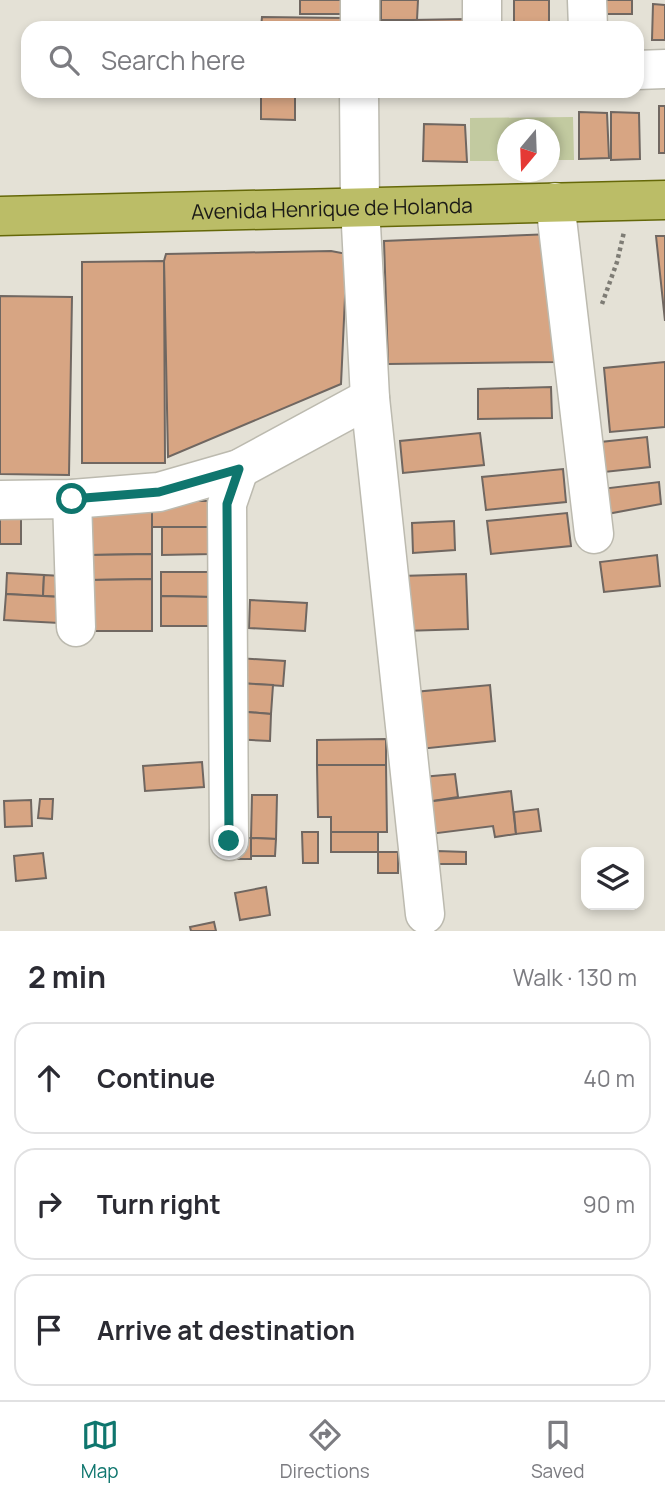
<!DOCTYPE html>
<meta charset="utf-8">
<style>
:root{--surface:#fff;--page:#f2f2f3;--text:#2b2b33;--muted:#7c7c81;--line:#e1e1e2;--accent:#0f766e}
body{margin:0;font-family:Manrope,sans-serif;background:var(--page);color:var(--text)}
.controls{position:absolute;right:21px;bottom:21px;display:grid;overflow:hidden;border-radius:14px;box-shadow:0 4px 10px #0003}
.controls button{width:63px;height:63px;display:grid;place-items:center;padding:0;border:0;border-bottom:2px solid var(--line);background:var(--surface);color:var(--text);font:35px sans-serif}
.compass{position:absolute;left:497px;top:119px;width:63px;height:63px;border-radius:50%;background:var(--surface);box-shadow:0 4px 10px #0003;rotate:199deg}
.stop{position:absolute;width:21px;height:21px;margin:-16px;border:5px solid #0f766e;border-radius:50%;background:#fff}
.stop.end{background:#0f766e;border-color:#fff;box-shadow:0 2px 7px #0008}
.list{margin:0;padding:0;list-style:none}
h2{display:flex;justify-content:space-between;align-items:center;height:91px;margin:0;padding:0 28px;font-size:30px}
h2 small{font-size:23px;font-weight:400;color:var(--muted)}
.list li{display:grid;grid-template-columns:46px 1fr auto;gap:21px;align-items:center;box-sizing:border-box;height:112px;margin:0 14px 14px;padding:0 14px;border:2px solid var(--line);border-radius:21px}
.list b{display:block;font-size:26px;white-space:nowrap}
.list em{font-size:23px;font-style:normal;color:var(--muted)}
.icon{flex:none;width:38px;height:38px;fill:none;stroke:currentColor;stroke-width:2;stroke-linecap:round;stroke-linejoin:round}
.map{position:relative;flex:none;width:665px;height:931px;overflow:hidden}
.search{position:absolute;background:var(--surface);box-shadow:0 4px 10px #0003;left:21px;right:21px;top:21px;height:77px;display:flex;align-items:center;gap:18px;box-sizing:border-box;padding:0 24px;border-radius:21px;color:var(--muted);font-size:26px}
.sheet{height:469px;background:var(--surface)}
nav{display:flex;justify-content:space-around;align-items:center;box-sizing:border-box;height:98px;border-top:2px solid var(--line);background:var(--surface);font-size:19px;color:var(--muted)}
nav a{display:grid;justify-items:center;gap:4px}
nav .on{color:var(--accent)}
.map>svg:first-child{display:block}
</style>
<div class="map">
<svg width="665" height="931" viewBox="0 0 665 931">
<rect width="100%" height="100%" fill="#e4e1d6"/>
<polygon fill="#c2caa0" points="573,117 574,160 550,160 550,130 508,130 507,161 470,161 470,118"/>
<g fill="#d7a583" stroke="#706761" stroke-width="2">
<polygon points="300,0 347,0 348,14 300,14"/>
<polygon points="381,0 418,0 417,20 381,20"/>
<rect x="514" y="0" width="35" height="28"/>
<rect x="596" y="0" width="36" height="14"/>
<polygon points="653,4 665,5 665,40 652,40"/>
<polygon points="262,17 344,18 344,28 261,28"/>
<polygon points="467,19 467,28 412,28 412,20"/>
<polygon points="261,91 295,91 295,120 261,119"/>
<rect x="659" y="106" width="6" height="47"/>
<polygon points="579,112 607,113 609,158 579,159"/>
<polygon points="611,112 639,113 640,159 611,160"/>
<polygon points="424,124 465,125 467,162 423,161"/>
<polygon points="552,234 557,362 388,364 384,241"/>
<polygon points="656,236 665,236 665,321"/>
<polygon points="331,251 347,254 341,384 168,457 164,261 166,254"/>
<polygon points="164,261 165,463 82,463 82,262"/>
<polygon points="0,296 72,297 69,475 0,474"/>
<polygon points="665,362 665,427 610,432 604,368"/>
<polygon points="551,387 552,418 478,419 478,389"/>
<polygon points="480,433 484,465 403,473 400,441"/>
<polygon points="647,437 650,467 595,473 591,443"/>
<polygon points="563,469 566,502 486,510 482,477"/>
<polygon points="659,482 661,504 607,514 601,489"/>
<rect x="152" y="501" width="60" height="26"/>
<polygon points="152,501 152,554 90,555 89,502"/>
<polygon points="567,513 571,546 491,554 487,521"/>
<polygon points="21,518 21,544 0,544 0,519"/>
<polygon points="454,521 455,550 413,553 412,523"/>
<polygon points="162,527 212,527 212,554 162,555"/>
<polygon points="152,554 152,579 90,580 90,555"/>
<polygon points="657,555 660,586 604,592 600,562"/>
<polygon points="161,572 212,572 212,597 161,596"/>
<polygon points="7,573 44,575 43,596 6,594"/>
<polygon points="466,574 468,629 403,631 401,576"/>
<polygon points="44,575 62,576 61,597 43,596"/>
<polygon points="152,579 152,631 91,631 90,580"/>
<polygon points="6,594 61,597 59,623 4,620"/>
<polygon points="161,596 212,597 212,626 161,626"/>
<polygon points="250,600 307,603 305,631 249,628"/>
<polygon points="238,658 285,661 283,686 237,683"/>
<polygon points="237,683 273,685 271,714 235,711"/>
<polygon points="490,685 495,741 420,749 414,692"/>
<polygon points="235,711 271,714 270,741 233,739"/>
<polygon points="386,739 386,765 317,765 317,740"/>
<polygon points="202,762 204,787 145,791 143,766"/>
<polygon points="317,765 386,765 387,832 331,832 331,817 318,817"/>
<polygon points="455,774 458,797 426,802 422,777"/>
<polygon points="511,791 516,834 495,837 493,826 430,834 426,802"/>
<polygon points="252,795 277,795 276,839 251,838"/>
<polygon points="40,799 53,799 52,819 38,818"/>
<polygon points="31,800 32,826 5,827 4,801"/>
<polygon points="538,809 541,831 516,834 514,812"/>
<polygon points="302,832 318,832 318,863 303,863"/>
<rect x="331" y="832" width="47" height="20"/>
<polygon points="234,838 251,838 251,859 233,859"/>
<polygon points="251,838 276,839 275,856 251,856"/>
<polygon points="437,851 466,852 466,864 437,864"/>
<rect x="378" y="852" width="20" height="21"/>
<polygon points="43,853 46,878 16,881 14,856"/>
<polygon points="266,887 270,915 240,920 235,893"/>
<polygon points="214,922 216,931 191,931 190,927"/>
</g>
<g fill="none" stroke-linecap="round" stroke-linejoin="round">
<g stroke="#bcbaaf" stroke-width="41">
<g id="minor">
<polyline points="482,0 482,28"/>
<polyline points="587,0 588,28"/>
<polyline points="360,28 360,0"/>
<polyline points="637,70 665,69"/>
<polyline points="359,91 360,206 370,398 425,914"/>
<polyline points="555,202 594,534"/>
<polyline points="72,499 76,627"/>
<polyline points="0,500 72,499 159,492 239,469 370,398"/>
<polyline points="229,841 227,504 239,469"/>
</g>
</g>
<g stroke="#656809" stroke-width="41">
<g id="major">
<path id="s1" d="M 0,216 L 665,200"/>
</g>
</g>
<polyline stroke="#7e7c75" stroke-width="4.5" stroke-dasharray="3.5 3.5" stroke-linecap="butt" points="602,304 617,262 624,232"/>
<use href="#minor" stroke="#fff" stroke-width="38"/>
<use href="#major" stroke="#bbbd67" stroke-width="38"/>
</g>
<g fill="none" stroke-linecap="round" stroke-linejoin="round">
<polyline stroke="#0f766e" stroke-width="9" points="72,499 159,492 239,469 227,504 229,841"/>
</g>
<g text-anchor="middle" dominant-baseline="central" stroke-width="7" stroke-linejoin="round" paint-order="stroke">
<g font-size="21" fill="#1c1b17" stroke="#f1efe3">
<text stroke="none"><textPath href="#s1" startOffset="332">Avenida Henrique de Holanda</textPath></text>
</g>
</g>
</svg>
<div class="controls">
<button><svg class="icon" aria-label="layers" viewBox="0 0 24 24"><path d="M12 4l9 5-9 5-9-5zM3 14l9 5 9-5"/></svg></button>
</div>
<svg class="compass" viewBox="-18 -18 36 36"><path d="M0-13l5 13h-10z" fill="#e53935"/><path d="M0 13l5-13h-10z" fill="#7c7c81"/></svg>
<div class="stop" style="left:72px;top:499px"></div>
<div class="stop end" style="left:229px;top:841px"></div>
<div class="search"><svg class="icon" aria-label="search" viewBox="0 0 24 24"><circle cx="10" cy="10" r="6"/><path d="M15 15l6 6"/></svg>Search here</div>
</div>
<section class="sheet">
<h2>2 min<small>Walk · 130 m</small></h2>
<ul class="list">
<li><svg class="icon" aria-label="ahead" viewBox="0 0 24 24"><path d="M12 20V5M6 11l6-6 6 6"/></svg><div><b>Continue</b></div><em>40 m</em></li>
<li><svg class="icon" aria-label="right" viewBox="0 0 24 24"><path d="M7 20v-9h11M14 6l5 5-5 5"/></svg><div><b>Turn right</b></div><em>90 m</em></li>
<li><svg class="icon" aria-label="arrive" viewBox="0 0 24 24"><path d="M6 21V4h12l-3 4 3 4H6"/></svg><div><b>Arrive at destination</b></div></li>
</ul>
</section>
<nav>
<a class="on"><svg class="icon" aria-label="map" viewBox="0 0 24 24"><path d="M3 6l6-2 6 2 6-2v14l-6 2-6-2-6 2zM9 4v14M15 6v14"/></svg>Map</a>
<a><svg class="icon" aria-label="directions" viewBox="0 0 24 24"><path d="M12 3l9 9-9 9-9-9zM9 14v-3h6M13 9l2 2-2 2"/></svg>Directions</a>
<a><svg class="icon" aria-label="saved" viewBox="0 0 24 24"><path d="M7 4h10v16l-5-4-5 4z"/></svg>Saved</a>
</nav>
